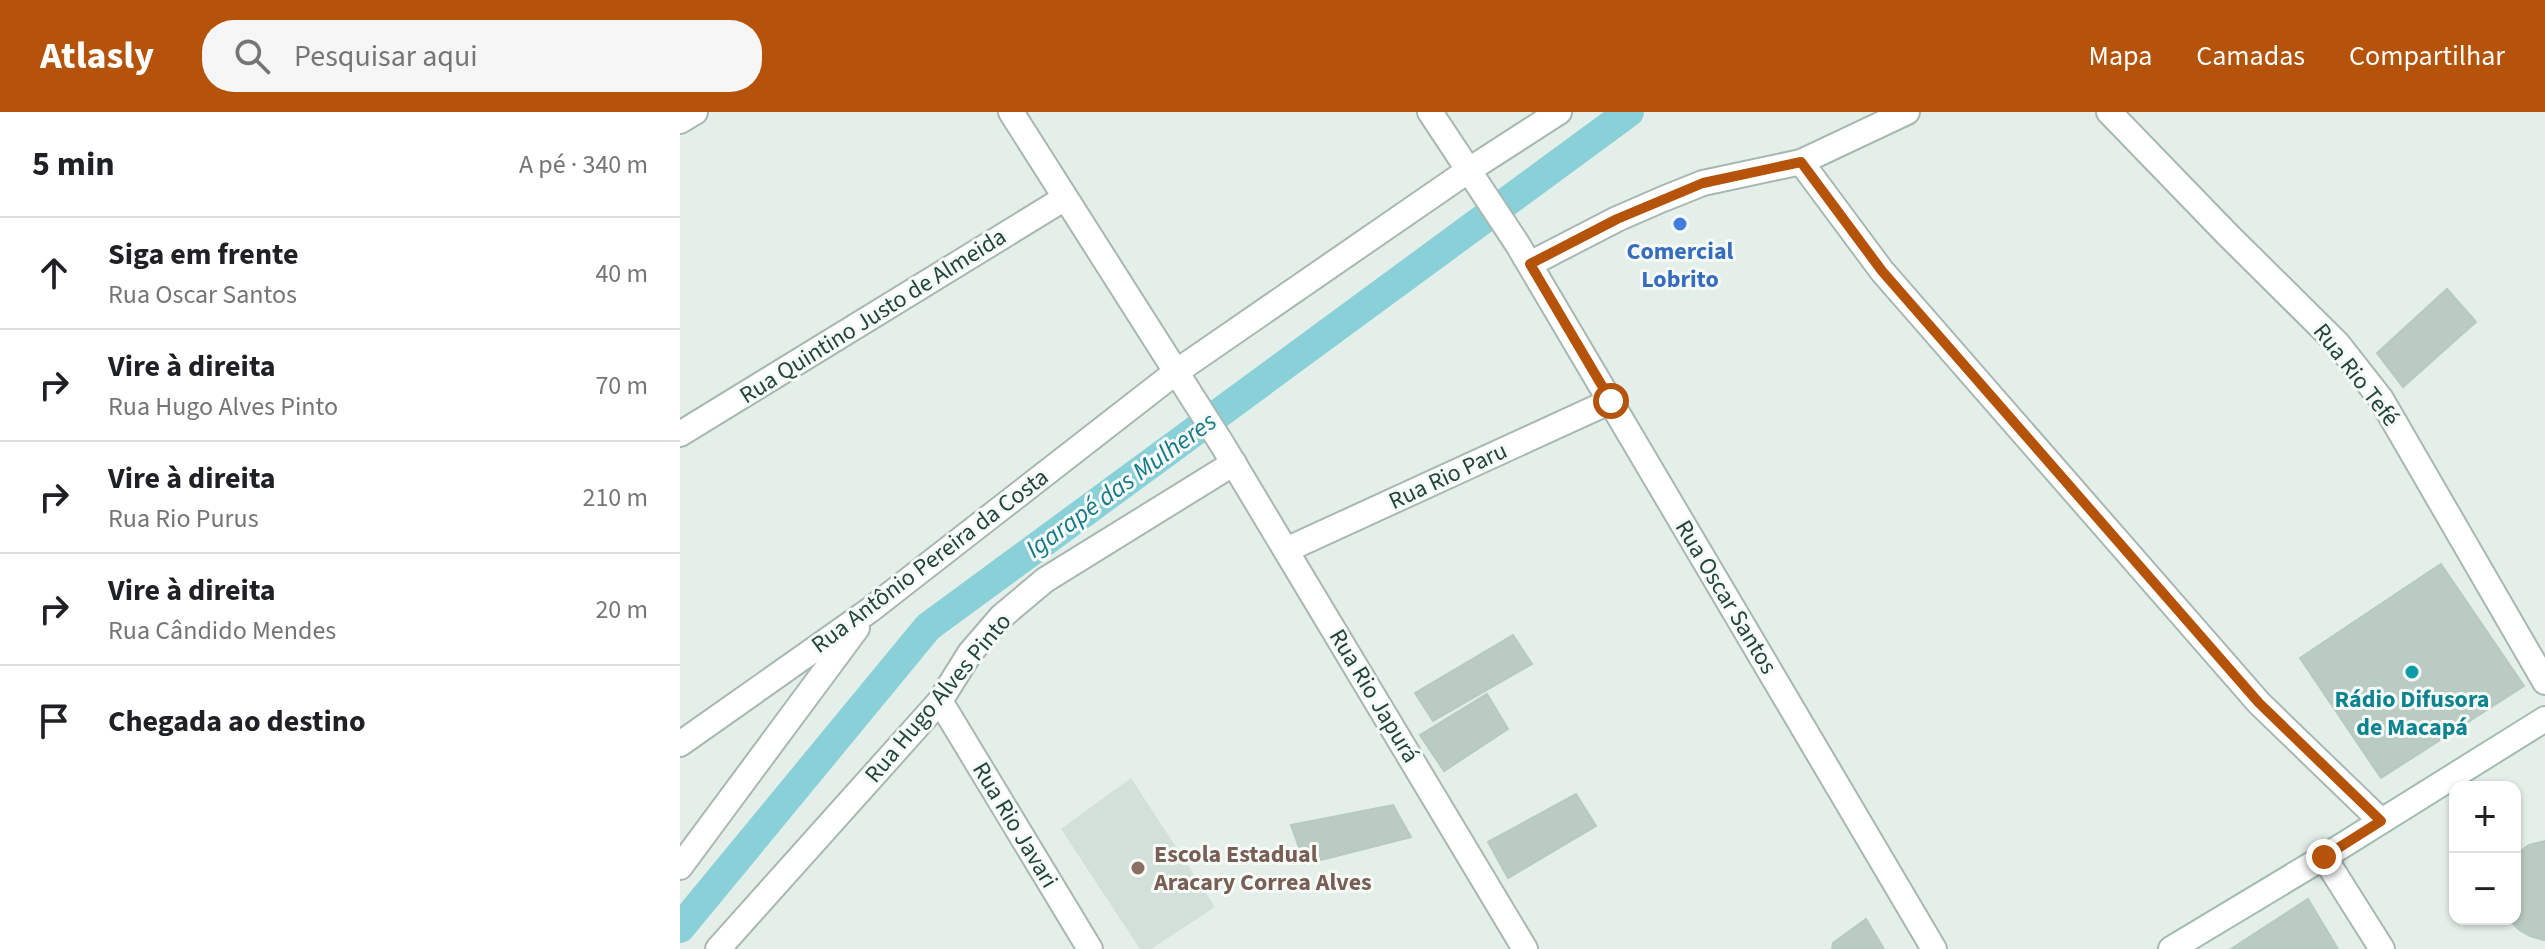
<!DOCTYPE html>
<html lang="pt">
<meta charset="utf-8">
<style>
:root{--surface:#fff;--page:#f6f6f6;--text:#202124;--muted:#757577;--line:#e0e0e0;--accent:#b45309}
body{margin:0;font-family:"Source Sans 3",sans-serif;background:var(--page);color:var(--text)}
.controls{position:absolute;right:24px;bottom:24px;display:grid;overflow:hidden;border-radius:16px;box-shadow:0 2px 6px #0004}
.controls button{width:72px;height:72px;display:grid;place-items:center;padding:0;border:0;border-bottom:2px solid var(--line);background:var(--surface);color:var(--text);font:40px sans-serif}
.stop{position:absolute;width:24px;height:24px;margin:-18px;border:6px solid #b45309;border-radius:50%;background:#fff}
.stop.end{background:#b45309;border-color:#fff;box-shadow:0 2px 8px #0008}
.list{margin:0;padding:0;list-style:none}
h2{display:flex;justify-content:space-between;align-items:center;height:104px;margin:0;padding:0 32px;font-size:34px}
h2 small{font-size:26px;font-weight:400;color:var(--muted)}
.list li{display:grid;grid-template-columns:52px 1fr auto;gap:24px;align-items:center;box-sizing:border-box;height:112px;padding:0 32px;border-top:2px solid var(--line)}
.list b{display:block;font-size:30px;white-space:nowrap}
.list p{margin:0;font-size:26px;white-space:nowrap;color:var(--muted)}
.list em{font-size:26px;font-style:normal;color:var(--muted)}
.icon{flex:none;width:44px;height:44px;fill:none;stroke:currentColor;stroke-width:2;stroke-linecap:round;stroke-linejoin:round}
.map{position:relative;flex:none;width:1865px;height:837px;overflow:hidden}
header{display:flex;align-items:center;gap:48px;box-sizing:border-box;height:112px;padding:0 40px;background:var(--accent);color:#fff}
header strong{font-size:38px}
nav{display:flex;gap:44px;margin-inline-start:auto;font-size:28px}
.search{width:560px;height:72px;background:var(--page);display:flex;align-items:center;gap:20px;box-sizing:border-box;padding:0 28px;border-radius:32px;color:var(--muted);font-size:30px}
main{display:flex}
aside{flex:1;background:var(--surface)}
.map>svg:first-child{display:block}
</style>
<header>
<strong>Atlasly</strong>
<div class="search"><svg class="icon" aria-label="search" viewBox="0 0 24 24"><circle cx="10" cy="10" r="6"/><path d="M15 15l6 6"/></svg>Pesquisar aqui</div>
<nav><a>Mapa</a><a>Camadas</a><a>Compartilhar</a></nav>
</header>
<main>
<aside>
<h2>5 min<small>A pé · 340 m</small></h2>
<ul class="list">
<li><svg class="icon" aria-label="ahead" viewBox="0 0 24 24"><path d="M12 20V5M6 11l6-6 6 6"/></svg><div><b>Siga em frente</b><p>Rua Oscar Santos</p></div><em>40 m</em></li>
<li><svg class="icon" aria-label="right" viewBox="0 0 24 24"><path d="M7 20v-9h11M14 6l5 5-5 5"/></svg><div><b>Vire à direita</b><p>Rua Hugo Alves Pinto</p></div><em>70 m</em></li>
<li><svg class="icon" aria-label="right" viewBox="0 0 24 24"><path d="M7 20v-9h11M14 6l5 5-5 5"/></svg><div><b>Vire à direita</b><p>Rua Rio Purus</p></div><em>210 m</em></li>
<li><svg class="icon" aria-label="right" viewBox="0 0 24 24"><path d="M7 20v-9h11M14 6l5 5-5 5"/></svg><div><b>Vire à direita</b><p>Rua Cândido Mendes</p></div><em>20 m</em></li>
<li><svg class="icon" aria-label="arrive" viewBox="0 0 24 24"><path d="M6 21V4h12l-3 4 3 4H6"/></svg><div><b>Chegada ao destino</b></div></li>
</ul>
</aside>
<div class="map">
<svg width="1865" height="837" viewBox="0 0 1865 837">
<rect width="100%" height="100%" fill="#e5efea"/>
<polygon fill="#d3e0d9" points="451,666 535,795 471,837 460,837 381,717"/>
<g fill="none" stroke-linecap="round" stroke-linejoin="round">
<polyline stroke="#89d0d8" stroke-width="30" points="0,816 248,515 949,0"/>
</g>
<g fill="#bacbc3" stroke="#b7cac1" stroke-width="2">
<polygon points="1767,177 1796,210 1723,275 1697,241"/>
<polygon points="1761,452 1844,574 1701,666 1620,546"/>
<polygon points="833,523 852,552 753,609 735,581"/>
<polygon points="807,582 828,617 764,659 740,623"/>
<polygon points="896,682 916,714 828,766 808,730"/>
<polygon points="713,693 731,725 625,752 611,713"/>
<polygon points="1865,729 1865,828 1864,828 1850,824 1838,817 1829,807 1835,807 1835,743 1849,733"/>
<polygon points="1628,787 1658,837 1551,837"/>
<polygon points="1186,807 1204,837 1152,837 1153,831"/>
</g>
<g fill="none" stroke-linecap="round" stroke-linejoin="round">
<g stroke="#a7b8b1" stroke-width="28">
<g id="street">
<polyline points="331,0 542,332 845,837"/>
<polyline points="750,0 838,133 1254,837"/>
<polyline points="1429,0 1548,123 1657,231 1701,287 1865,570"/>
<polyline points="0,9 15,0"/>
<polyline points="1121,50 1202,159 1579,591 1701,709"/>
<polyline points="850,152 937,107 983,87 1023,71 1121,50 1227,0"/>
<polyline points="0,322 385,86"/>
<polyline points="606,438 931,289"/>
<polyline points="260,589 410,837"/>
<polyline points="0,632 190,498 496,260 789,58 879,0"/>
<polyline points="1644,745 1702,837"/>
<polyline points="0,755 177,516"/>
<polyline points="38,837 260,589 290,541 321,505 365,468 554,351"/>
</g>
</g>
<g stroke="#a2bcb2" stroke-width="28">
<polyline id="secondary" points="1491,837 1644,745 1865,607"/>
</g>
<use href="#street" stroke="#fff" stroke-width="24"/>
<use href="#secondary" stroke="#fff" stroke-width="24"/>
</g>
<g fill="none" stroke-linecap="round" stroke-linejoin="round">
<polyline stroke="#b45309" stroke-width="10" points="931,289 850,152 937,107 1023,71 1121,50 1202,159 1579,591 1701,709 1644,745"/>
</g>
<circle fill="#3f7fe0" stroke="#f6fbf8" stroke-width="3" cx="1000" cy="112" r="8"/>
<circle fill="#0f9aa8" stroke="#f6fbf8" stroke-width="3" cx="1732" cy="560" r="8"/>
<circle fill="#8d6e63" stroke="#f6fbf8" stroke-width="3" cx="458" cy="756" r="8"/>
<g text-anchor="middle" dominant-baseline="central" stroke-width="6" stroke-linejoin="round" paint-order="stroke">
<g font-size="24" font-weight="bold" fill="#366cbe" stroke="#f6fbf8">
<text x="1000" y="139">Comercial<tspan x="1000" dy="28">Lobrito</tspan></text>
</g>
<g font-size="24" fill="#224439" stroke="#f6fbf8">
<text transform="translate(193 204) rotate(-32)">Rua Quintino Justo de Almeida</text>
<text transform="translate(1676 263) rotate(52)">Rua Rio Tefé</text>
<text transform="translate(768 364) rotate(-25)">Rua Rio Paru</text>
<text transform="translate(250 449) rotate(-37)">Rua Antônio Pereira da Costa</text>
<text transform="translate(1046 485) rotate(59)">Rua Oscar Santos</text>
<text transform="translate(694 584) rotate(59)">Rua Rio Japurá</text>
<text transform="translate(258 586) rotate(-50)">Rua Hugo Alves Pinto</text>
<text transform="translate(335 713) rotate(59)">Rua Rio Javari</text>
</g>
<g font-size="24" font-weight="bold" fill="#0d838f" stroke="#f6fbf8">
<text x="1732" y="587">Rádio Difusora<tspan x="1732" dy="28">de Macapá</tspan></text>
</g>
<g font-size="24" font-weight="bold" fill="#785e54" stroke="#f6fbf8" text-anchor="start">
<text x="474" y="742">Escola Estadual<tspan x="474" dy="28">Aracary Correa Alves</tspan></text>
</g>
<g font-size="26" font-style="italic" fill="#157986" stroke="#f6fbf8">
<text transform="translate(441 373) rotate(-36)">Igarapé das Mulheres</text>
</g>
</g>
</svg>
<div class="controls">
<button>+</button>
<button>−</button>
</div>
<div class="stop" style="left:931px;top:289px"></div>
<div class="stop end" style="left:1644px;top:745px"></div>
</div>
</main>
